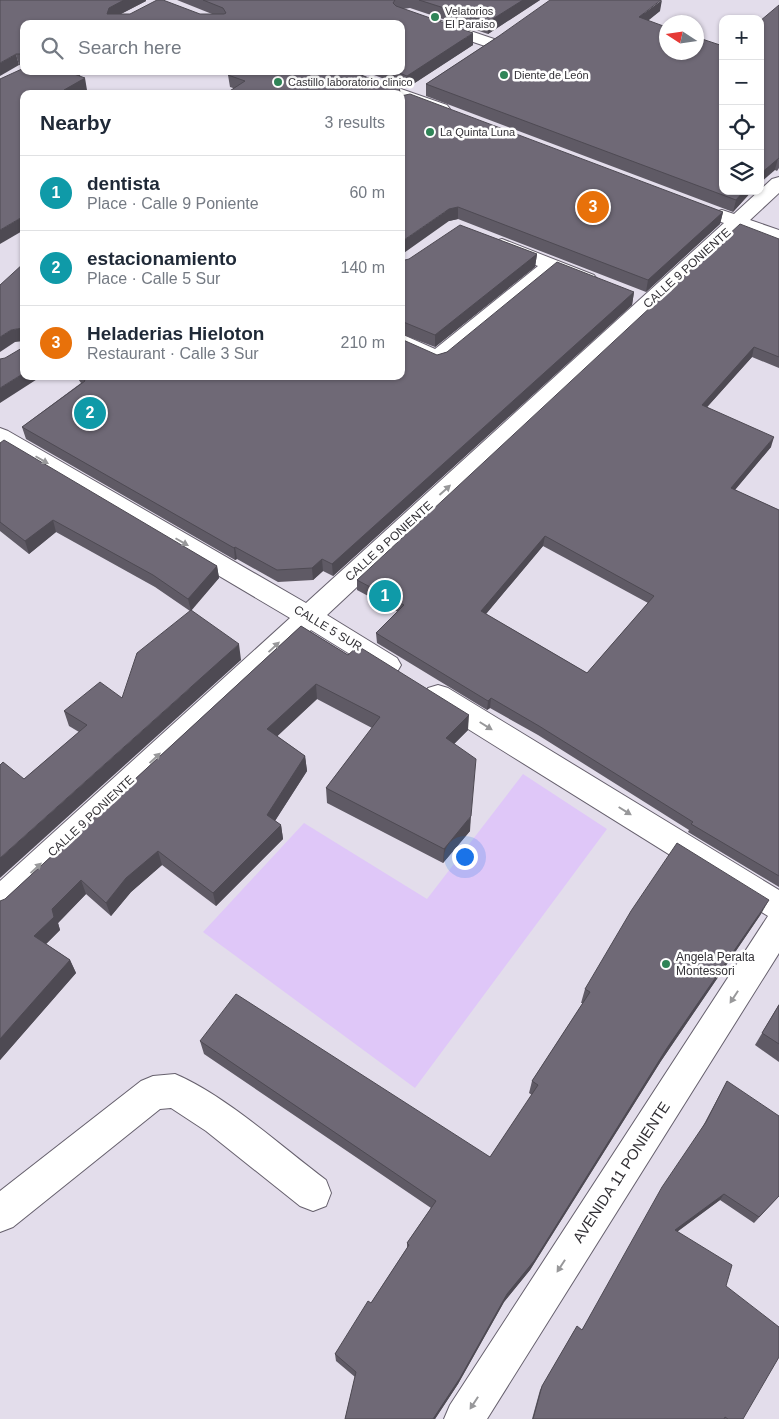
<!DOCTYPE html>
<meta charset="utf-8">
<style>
:root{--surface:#fff;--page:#f6f6f7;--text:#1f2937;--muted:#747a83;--line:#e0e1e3;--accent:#2f8457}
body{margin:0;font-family:Arial,sans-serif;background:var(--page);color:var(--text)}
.controls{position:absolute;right:15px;top:15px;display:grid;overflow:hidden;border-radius:10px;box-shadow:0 1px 4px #0004}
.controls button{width:45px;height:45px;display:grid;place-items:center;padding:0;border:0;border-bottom:1px solid var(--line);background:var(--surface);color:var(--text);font:25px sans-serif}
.compass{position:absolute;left:659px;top:15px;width:45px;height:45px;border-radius:50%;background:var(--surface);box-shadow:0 1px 4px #0004;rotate:282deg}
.you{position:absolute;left:464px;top:856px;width:18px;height:18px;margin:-12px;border:4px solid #fff;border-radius:50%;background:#1a73e8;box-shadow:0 0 0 8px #1a73e833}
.badge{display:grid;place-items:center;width:32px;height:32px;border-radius:50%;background:var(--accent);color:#fff;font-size:16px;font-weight:700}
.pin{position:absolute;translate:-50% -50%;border:2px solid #fff;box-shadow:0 1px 5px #0006}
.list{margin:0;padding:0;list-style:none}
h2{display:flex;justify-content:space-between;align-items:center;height:65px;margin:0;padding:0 20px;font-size:21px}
h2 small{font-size:16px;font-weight:400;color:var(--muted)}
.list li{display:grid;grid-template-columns:32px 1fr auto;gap:15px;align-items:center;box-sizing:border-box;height:75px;padding:0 20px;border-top:1px solid var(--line)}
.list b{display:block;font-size:19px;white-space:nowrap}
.list p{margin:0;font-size:16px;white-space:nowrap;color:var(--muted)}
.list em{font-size:16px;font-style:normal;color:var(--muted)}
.icon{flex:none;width:28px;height:28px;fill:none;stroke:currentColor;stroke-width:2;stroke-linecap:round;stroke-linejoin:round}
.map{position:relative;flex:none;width:779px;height:1419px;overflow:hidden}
.search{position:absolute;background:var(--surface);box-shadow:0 1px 4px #0004;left:20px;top:20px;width:385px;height:55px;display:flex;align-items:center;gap:12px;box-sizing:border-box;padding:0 18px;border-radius:10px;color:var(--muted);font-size:19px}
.panel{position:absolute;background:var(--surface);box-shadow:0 1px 4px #0004;left:20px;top:90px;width:385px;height:290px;border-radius:10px}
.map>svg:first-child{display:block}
</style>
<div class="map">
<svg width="779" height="1419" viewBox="0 0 779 1419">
<rect width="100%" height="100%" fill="#e3ddeb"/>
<polygon fill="#dfc7f8" points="523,774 607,829 415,1088 203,932 304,823 427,899"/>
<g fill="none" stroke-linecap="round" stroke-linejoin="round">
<g stroke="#66606d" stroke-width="2">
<g id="minor">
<polygon points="438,20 497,40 499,43 497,46 491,48 432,28 430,25 432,22"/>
<polygon points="401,89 447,105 450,109 447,113 441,114 401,100 401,94 393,94 395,90"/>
<polygon points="779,177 779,193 750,220 779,230 779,243 740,229 327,615 397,658 401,665 397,672 388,675 379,672 311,630 11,911 0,915 0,881 290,618 0,446 0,428 8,431 306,603 724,223 715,220 712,216 715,212 722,210 734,214 772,179"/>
<path d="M 502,239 L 594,275 L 597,279 L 594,283 L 587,285 L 580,283 L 554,273 L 445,363 C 429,367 415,356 401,349 L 401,334 L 435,349 L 538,266 L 495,249 L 492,245 L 495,241 Z"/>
<polygon points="438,685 448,688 779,890 779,953 487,1419 444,1419 450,1405 768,916 428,704 424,696 428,688"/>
<path d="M 175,1074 C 225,1095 282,1147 326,1180 L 331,1193 L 326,1206 L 313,1211 L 300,1206 L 206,1131 L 171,1108 L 160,1109 L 13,1227 L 0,1232 L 0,1191 L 141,1081 L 153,1076 Z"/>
</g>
</g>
<use href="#minor" fill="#fff" fill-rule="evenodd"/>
</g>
<g fill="#5f5a65" fill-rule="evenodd">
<polygon points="0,0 146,0 146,1 121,14 212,14 177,0 540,0 488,34 410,8 403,9 473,45 407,88 399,85 233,88 230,87 228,75 234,72 231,71 351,71 384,84 397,84 364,71 401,71 401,24 24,24 24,66 19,65"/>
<polygon points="779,5 779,168 777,171 775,170"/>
<polygon points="660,11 648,20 723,191 752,191 733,212 426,96 426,84 499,36"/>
<polygon points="401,96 723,212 720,224 646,292 458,219 449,221"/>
<path d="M 779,239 L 779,368 L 752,357 L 707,407 L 771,447 L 735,490 L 779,510 L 779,887 L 688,832 L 689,830 L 538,735 L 490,708 L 487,710 L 377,643 L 376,633 L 398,612 L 357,590 L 357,580 ZM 543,546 L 648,603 L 587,673 L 486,614 Z"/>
<polygon points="537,254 535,267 435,347 401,334 401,261"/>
<polygon points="634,292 632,305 333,576 323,571 313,580 278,582 237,559 235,560 26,439 22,427 81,383 76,376 401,376 437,355 447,352"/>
<polygon points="0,443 217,566 219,578 191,610 241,660 24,779 79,732 69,726 64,711 122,698 190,611 155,587 56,532 29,554 0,531"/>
<polygon points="301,626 468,730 454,744 470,831 443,863 327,803 326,788 372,728 317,699 277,736 305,756 307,771 275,821 281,825 283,839 216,906 162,865 131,892 111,916 86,894 58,923 60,930 46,944 70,960 76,973 0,1060 5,899"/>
<polygon points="761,914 661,1061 530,1270 504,1302 458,1384 435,1419 345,1419 355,1377 336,1361 335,1354 371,1303 407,1248 407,1243 431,1208 204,1054 200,1041 490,1157 532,1095 529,1093 532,1081 583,1003 581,1003 585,989"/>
<polygon points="779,1004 779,1062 755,1045"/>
<polygon points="727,1081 779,1196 754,1223 720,1200 677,1232 726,1286 743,1419 532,1419 540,1390 574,1331 582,1330 703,1126"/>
</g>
<g fill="#4e4a53">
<polygon points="124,0 146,0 146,1 111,19 107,14 109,8"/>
<polygon points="523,0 540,0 488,34 488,22"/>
<polygon points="662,0 660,11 638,29 639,17"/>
<polygon points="473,33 473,45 407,88 407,76"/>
<polygon points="16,54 19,65 0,76 0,63"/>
<polygon points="71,71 86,71 80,75 81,80 85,78 87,90 80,94 65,94 64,90"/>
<polygon points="778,158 775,170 760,183 760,174"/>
<polygon points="744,191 752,191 733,212 736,200"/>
<polygon points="458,207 458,219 449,221 401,255 401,242 449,209"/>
<polygon points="723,212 720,224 646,292 648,280"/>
<polygon points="24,216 24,230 0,244 0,230"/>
<polygon points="537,254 535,267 435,347 435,335"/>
<polygon points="634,292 632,305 333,576 332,564"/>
<polygon points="22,328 24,341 15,342 0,352 0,337 11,330"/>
<polygon points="754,347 752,357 700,415 702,405"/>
<polygon points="24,373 24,376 42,376 0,403 0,388"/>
<polygon points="774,437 771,447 728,498 731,488"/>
<polygon points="53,520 56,532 29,554 25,541"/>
<polygon points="545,536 543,546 480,621 481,611"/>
<polygon points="235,547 237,559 235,560 234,548"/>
<polygon points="322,559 323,571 313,580 312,568"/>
<polygon points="217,566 219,578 191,611 188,599"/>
<polygon points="239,644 241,660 0,878 0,858"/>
<polygon points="316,684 317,699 269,744 267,729"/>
<polygon points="491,698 490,708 487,710 488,701"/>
<polygon points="469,715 468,730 445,753 446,738"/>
<polygon points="305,756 307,771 269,830 267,815"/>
<polygon points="471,816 470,831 443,863 444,849"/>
<polygon points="281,825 283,839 216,906 213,893"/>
<polygon points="158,851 162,865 131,892 111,916 106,903 126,878"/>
<polygon points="81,880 86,894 58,923 60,930 41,949 34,936 52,909"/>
<polygon points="769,900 761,914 661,1061 530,1270 504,1302 458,1384 435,1419 433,1419 507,1294 667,1048"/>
<polygon points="70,960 76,973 0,1060 0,1039"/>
<polygon points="724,1194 720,1200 671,1236 675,1230"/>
</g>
<g fill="#6f6976" stroke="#4e4a53" fill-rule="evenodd">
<polygon points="0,0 124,0 109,8 107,14 130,14 157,0 163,0 200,14 224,14 226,13 223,8 203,0 395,0 393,3 396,6 473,33 407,76 394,71 401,71 401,24 24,24 24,58 23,54 16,54 0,63"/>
<polygon points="419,0 523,0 488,22"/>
<polygon points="550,0 661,0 639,17 666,27 666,52 696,52 696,37 723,46 723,191 744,191 736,200 426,84 499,36"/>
<polygon points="779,5 779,158 760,174 760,21"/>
<polygon points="24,68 24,71 78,71 74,74 85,78 64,90 76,94 24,94 24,216 0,230 0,79"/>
<polygon points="236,71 351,71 384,84 399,84 400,94 225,94 245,81 228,75"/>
<polygon points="410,94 723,212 648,280 458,207 449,209 401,242 401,96"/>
<path d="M 740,224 L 779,239 L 779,357 L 754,347 L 702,405 L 774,437 L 731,488 L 779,510 L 779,876 L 691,824 L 693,822 L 539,726 L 491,698 L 488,701 L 376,633 L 404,605 L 357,580 ZM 545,536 L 654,596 L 587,673 L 481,611 Z"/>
<polygon points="460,225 537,254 435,335 401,321 401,261 409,259"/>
<polygon points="557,262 634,292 332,564 322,559 312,568 277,570 235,547 234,548 22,427 85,381 82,376 401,376 401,339 437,355 447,352"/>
<polygon points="24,263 24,373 0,388 0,359 5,358 22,348 22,328 11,330 0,337 0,285"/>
<polygon points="4,440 217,566 188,599 153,575 53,520 25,541 0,522 0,443"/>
<polygon points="191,610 239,644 0,858 0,765 3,762 24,779 87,725 64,711 100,682 122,698 137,653"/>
<polygon points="301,626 348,655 358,646 469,715 446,738 476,759 471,816 444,849 326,788 380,717 316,684 267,729 305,756 267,815 281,825 213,893 158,851 126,878 106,903 81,880 52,909 54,917 34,936 70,960 0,1039 0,901 5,899"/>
<polygon points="677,843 769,900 667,1048 534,1261 507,1294 460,1378 433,1419 345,1419 356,1372 335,1354 368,1301 371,1303 409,1245 407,1243 436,1201 200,1041 236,994 490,1157 538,1085 532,1081 590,992 585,989 631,911"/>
<polygon points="779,1005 779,1044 762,1033"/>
<polygon points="727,1081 779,1116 779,1196 759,1217 724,1194 675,1230 732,1265 726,1286 779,1327 779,1357 743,1419 728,1419 725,1417 724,1419 533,1419 542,1386 577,1326 582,1330 662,1187 706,1122"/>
</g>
<defs><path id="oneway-solid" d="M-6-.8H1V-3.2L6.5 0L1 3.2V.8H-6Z" transform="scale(1.25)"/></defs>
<g fill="#98989a">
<use href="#oneway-solid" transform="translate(42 460) rotate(30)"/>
<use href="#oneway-solid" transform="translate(445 490) rotate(-42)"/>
<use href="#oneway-solid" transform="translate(182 542) rotate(30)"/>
<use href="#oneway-solid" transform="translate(274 647) rotate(-43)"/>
<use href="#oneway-solid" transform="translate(486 726) rotate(32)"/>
<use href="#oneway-solid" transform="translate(155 758) rotate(-43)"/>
<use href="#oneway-solid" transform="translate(625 811) rotate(32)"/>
<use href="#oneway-solid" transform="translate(36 868) rotate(-43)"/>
<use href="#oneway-solid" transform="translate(734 997) rotate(123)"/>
<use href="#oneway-solid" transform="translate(561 1266) rotate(123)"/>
<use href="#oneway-solid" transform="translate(474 1403) rotate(123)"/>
</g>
<g fill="#2f8457" stroke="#fff" stroke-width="2">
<circle cx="435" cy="17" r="5"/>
<circle cx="504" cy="75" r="5"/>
<circle cx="278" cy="82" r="5"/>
<circle cx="430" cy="132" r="5"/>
<circle cx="666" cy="964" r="5"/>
</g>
<g text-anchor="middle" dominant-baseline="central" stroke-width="5" stroke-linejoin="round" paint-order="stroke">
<g font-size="11" fill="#323035" stroke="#fff" text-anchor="start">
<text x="445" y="11">Velatorios<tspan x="445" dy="13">El Paraiso</tspan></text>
<text x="514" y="75">Diente de León</text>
<text x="288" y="82">Castillo laboratorio clinico</text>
<text x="440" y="132">La Quinta Luna</text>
</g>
<g font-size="12" fill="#323035" stroke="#fff">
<text transform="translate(687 268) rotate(-42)">CALLE 9 PONIENTE</text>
<text transform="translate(389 541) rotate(-42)">CALLE 9 PONIENTE</text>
<text transform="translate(328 628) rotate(31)">CALLE 5 SUR</text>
<text transform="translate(91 816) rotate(-43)">CALLE 9 PONIENTE</text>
</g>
<g font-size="12" fill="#323035" stroke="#fff" text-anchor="start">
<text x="676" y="957">Angela Peralta<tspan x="676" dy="14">Montessori</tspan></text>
</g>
<g font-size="15" fill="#323035" stroke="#fff">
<text transform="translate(621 1172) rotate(-57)">AVENIDA 11 PONIENTE</text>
</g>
</g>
</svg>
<div class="controls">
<button>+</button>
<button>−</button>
<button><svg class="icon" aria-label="locate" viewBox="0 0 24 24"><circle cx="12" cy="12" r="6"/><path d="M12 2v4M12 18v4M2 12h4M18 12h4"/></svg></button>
<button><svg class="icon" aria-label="layers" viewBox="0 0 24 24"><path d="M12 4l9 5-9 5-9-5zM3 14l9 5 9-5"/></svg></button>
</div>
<svg class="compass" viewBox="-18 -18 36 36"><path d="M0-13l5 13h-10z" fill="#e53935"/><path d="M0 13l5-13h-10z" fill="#747a83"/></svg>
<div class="you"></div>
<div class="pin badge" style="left:385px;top:596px;background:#0f9aa8">1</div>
<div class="pin badge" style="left:90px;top:413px;background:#0f9aa8">2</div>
<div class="pin badge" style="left:593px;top:207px;background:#e8710a">3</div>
<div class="search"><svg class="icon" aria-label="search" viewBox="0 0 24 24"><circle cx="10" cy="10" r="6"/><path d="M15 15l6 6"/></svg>Search here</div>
<section class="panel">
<h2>Nearby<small>3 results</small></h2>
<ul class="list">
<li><span class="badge" style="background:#0f9aa8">1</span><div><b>dentista</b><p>Place · Calle 9 Poniente</p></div><em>60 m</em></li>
<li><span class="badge" style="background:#0f9aa8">2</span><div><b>estacionamiento</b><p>Place · Calle 5 Sur</p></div><em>140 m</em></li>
<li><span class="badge" style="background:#e8710a">3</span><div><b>Heladerias Hieloton</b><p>Restaurant · Calle 3 Sur</p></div><em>210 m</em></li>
</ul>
</section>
</div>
